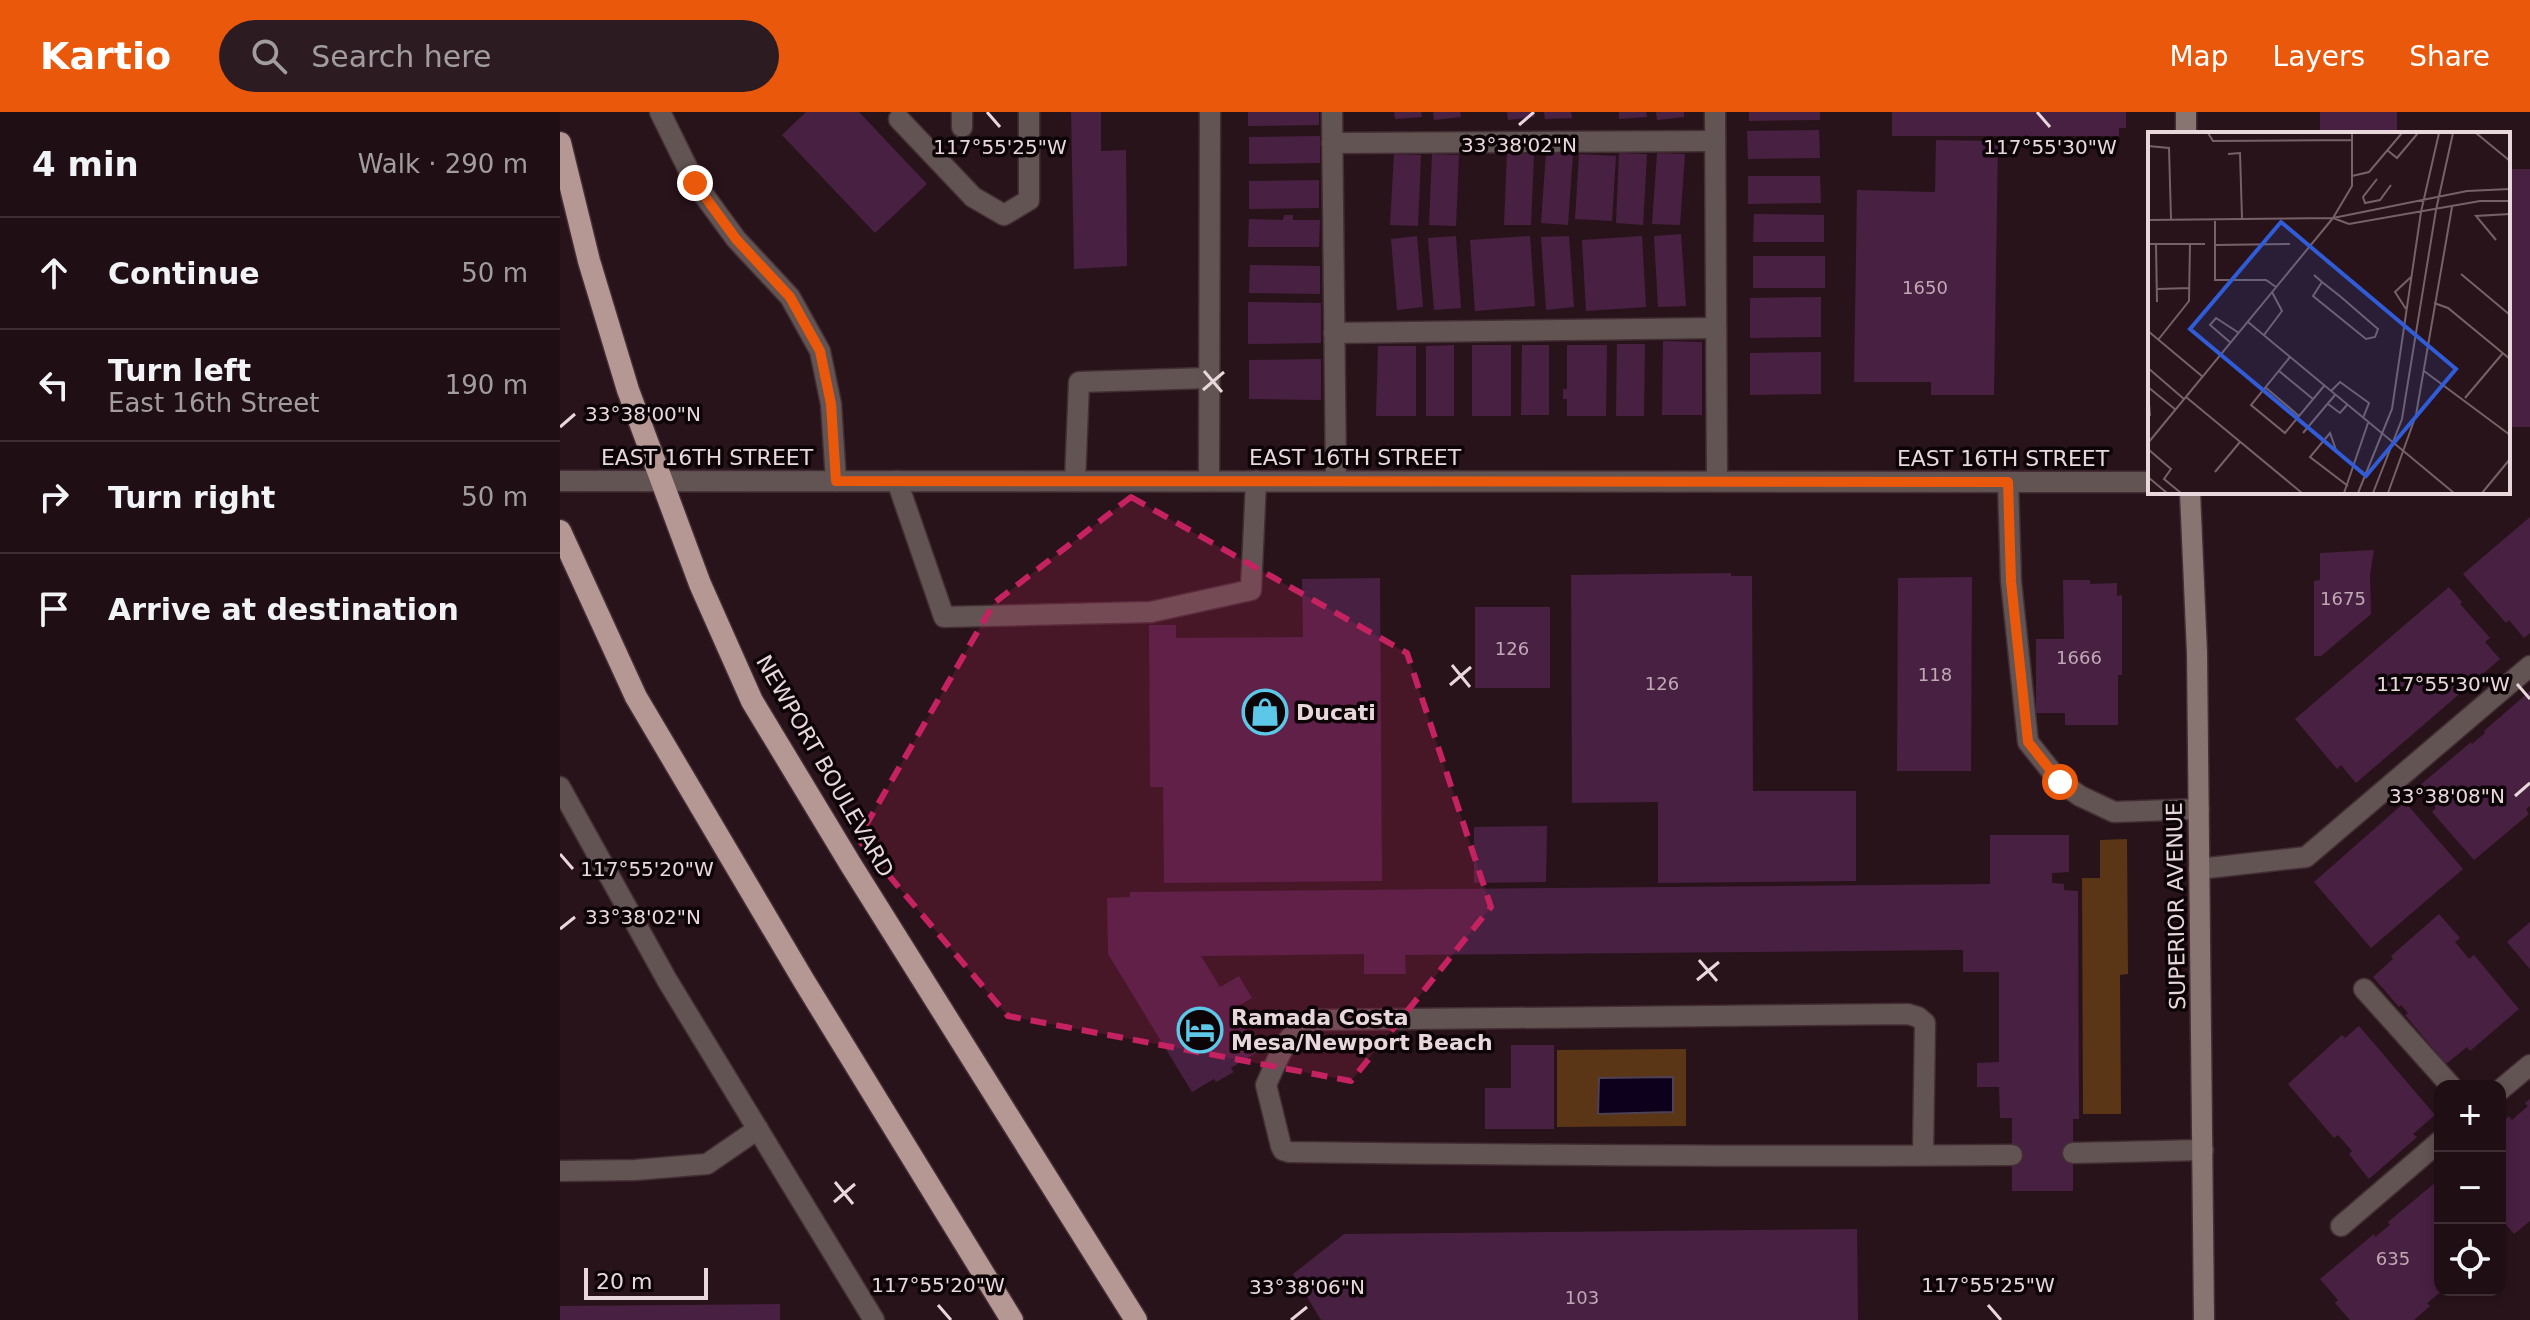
<!DOCTYPE html>
<meta charset="utf-8">
<style>
:root{--surface:#1f0e14;--page:#2c1c22;--text:#f1f3f6;--muted:#a19ca0;--line:#3c2e34;--accent:#ea580c}
body{margin:0;font-family:"DejaVu Sans",sans-serif;background:var(--page);color:var(--text)}
.controls{position:absolute;right:24px;bottom:24px;display:grid;overflow:hidden;border-radius:16px;box-shadow:0 4px 12px #0003}
.controls button{width:72px;height:72px;display:grid;place-items:center;padding:0;border:0;border-bottom:2px solid var(--line);background:var(--surface);color:var(--text);font:40px sans-serif}
.scale{position:absolute;left:24px;bottom:20px;width:124px;box-sizing:border-box;padding-left:8px;border:4px solid #e8d7db;border-top:0;font-size:22px;line-height:28px;white-space:nowrap;color:#e8d7db;-webkit-text-stroke:6px #0c0406;paint-order:stroke}
.stop{position:absolute;width:24px;height:24px;margin:-18px;border:6px solid #ea580c;border-radius:50%;background:#fff}
.stop.end{background:#ea580c;border-color:#fff;box-shadow:0 2px 8px #0008}
.list{margin:0;padding:0;list-style:none}
h2{display:flex;justify-content:space-between;align-items:center;height:104px;margin:0;padding:0 32px;font-size:34px}
h2 small{font-size:26px;font-weight:400;color:var(--muted)}
.list li{display:grid;grid-template-columns:52px 1fr auto;gap:24px;align-items:center;box-sizing:border-box;height:112px;padding:0 32px;border-top:2px solid var(--line)}
.list b{display:block;font-size:30px;white-space:nowrap}
.list p{margin:0;font-size:26px;white-space:nowrap;color:var(--muted)}
.list em{font-size:26px;font-style:normal;color:var(--muted)}
.icon{flex:none;width:44px;height:44px;fill:none;stroke:currentColor;stroke-width:2;stroke-linecap:round;stroke-linejoin:round}
.map{position:relative;flex:none;width:1970px;height:1208px;overflow:hidden}
header{display:flex;align-items:center;gap:48px;box-sizing:border-box;height:112px;padding:0 40px;background:var(--accent);color:#fff}
header strong{font-size:38px}
nav{display:flex;gap:44px;margin-inline-start:auto;font-size:28px}
.search{width:560px;height:72px;background:var(--page);display:flex;align-items:center;gap:20px;box-sizing:border-box;padding:0 28px;border-radius:44px;color:var(--muted);font-size:30px}
main{display:flex}
aside{flex:1;background:var(--surface)}
.map>svg:first-child{display:block}
</style>
<header>
<strong>Kartio</strong>
<div class="search"><svg class="icon" aria-label="search" viewBox="0 0 24 24"><circle cx="10" cy="10" r="6"/><path d="M15 15l6 6"/></svg>Search here</div>
<nav><a>Map</a><a>Layers</a><a>Share</a></nav>
</header>
<main>
<aside>
<h2>4 min<small>Walk · 290 m</small></h2>
<ul class="list">
<li><svg class="icon" aria-label="ahead" viewBox="0 0 24 24"><path d="M12 20V5M6 11l6-6 6 6"/></svg><div><b>Continue</b></div><em>50 m</em></li>
<li><svg class="icon" aria-label="left" viewBox="0 0 24 24"><path d="M17 20v-9H6M10 6l-5 5 5 5"/></svg><div><b>Turn left</b><p>East 16th Street</p></div><em>190 m</em></li>
<li><svg class="icon" aria-label="right" viewBox="0 0 24 24"><path d="M7 20v-9h11M14 6l5 5-5 5"/></svg><div><b>Turn right</b></div><em>50 m</em></li>
<li><svg class="icon" aria-label="arrive" viewBox="0 0 24 24"><path d="M6 21V4h12l-3 4 3 4H6"/></svg><div><b>Arrive at destination</b></div></li>
</ul>
</aside>
<div class="map">
<svg width="1970" height="1208" viewBox="0 0 1970 1208">
<rect width="100%" height="100%" fill="#29131a"/>
<g fill="#5a3516">
<polygon points="1567,727 1568,862 1560,863 1561,1002 1523,1002 1522,766 1540,766 1540,728"/>
<polygon points="1126,937 1126,1014 997,1015 997,938"/>
</g>
<polygon fill="#0c001c" stroke="#4e4055" stroke-width="2" points="1113,965 1113,1000 1038,1002 1039,966"/>
<g fill="#482042">
<polygon points="246,0 299,0 367,72 315,121 222,23"/>
<polygon points="511,0 541,0 541,39 566,38 567,154 514,157"/>
<polygon points="688,0 759,0 759,13 688,14"/>
<polygon points="834,0 861,0 862,5 835,7"/>
<polygon points="873,0 900,0 901,5 874,8"/>
<polygon points="947,0 974,0 975,5 948,8"/>
<polygon points="984,0 1011,0 1012,6 985,7"/>
<polygon points="1059,0 1086,0 1087,5 1059,7"/>
<polygon points="1096,0 1124,0 1124,5 1097,8"/>
<polygon points="1189,0 1260,0 1260,8 1189,9"/>
<polygon points="1332,0 1566,0 1566,16 1559,16 1559,24 1332,24"/>
<rect x="1760" y="0" width="77" height="22"/>
<polygon points="1259,18 1260,46 1188,47 1187,19"/>
<polygon points="760,24 760,51 689,52 689,25"/>
<polygon points="1376,28 1438,29 1434,283 1371,283 1371,270 1294,270 1297,78 1375,80"/>
<polygon points="986,40 1013,42 1008,113 981,111"/>
<polygon points="947,41 974,42 971,113 944,113"/>
<polygon points="1059,41 1087,42 1083,113 1056,111"/>
<polygon points="1097,41 1125,42 1120,113 1092,112"/>
<polygon points="834,42 861,43 858,114 830,113"/>
<polygon points="872,42 899,43 896,114 869,113"/>
<polygon points="1019,42 1056,44 1052,109 1015,107"/>
<rect x="1948" y="57" width="22" height="258"/>
<polygon points="1188,64 1260,64 1261,91 1188,92"/>
<polygon points="759,68 759,96 689,97 689,69"/>
<polygon points="1194,102 1264,103 1264,130 1193,130"/>
<polygon points="724,103 733,103 733,108 760,108 759,135 688,135 689,107 723,108"/>
<polygon points="1121,122 1126,194 1098,195 1094,124"/>
<polygon points="857,124 863,195 837,198 831,127"/>
<polygon points="896,124 901,196 874,198 868,126"/>
<polygon points="970,124 975,194 915,199 910,128"/>
<polygon points="1009,124 1014,195 986,198 981,125"/>
<polygon points="1082,124 1086,195 1026,199 1022,128"/>
<rect x="1193" y="144" width="72" height="32"/>
<polygon points="690,153 760,154 760,182 689,181"/>
<polygon points="1261,185 1261,225 1190,226 1190,186"/>
<polygon points="688,190 761,191 761,231 688,232"/>
<polygon points="1103,229 1142,230 1142,303 1102,303"/>
<polygon points="1057,232 1085,232 1084,304 1056,304"/>
<polygon points="894,233 894,304 866,304 866,234"/>
<rect x="912" y="233" width="39" height="71"/>
<polygon points="962,233 989,233 989,303 961,303"/>
<polygon points="1007,233 1047,233 1046,304 1007,304 1007,287 1003,287 1003,277 1007,277"/>
<polygon points="818,234 856,234 856,304 816,304"/>
<polygon points="1261,240 1261,282 1190,283 1190,241"/>
<polygon points="761,247 761,288 689,287 689,248"/>
<polygon points="1970,405 1970,521 1964,526 1949,508 1946,511 1903,462"/>
<polygon points="1814,438 1810,463 1811,502 1761,544 1754,544 1754,469 1760,468 1760,441"/>
<polygon points="1171,461 1171,464 1192,464 1193,679 1296,679 1296,769 1098,771 1098,690 1012,691 1011,463"/>
<polygon points="1412,465 1411,659 1337,659 1338,466"/>
<polygon points="820,466 822,769 604,771 603,675 590,675 589,513 616,513 616,526 743,525 742,467"/>
<polygon points="1503,468 1530,468 1530,472 1557,471 1557,484 1562,483 1562,563 1558,563 1558,613 1505,613 1505,601 1476,601 1476,527 1504,527"/>
<polygon points="1889,475 1902,490 1900,492 1930,526 1925,530 1940,547 1796,671 1781,653 1777,657 1735,607"/>
<rect x="915" y="495" width="75" height="81"/>
<polygon points="1970,579 1970,694 1966,697 1969,702 1914,748 1872,700 1876,696 1858,675 1911,630 1912,632 1925,621 1924,619"/>
<polygon points="1845,690 1903,757 1811,836 1754,770"/>
<polygon points="987,714 986,770 914,771 914,715"/>
<polygon points="1430,723 1509,723 1509,760 1492,761 1492,771 1504,772 1504,778 1518,779 1519,1007 1513,1007 1513,1079 1452,1079 1452,1006 1440,1006 1439,975 1417,975 1417,951 1439,950 1439,860 1403,860 1403,838 845,843 846,862 804,862 804,842 641,844 660,875 679,864 692,886 673,897 699,939 671,956 674,960 656,970 654,967 632,980 548,842 547,786 570,785 570,780 1430,772"/>
<polygon points="1879,802 1900,826 1895,830 1909,847 1914,843 1959,897 1910,939 1907,935 1886,952 1845,903 1848,901 1841,893 1839,895 1813,865 1833,847 1831,844"/>
<polygon points="1970,810 1970,857 1947,830"/>
<polygon points="1799,914 1875,1003 1853,1022 1857,1025 1809,1067 1789,1042 1792,1039 1778,1023 1774,1026 1728,972 1782,923 1785,926"/>
<polygon points="951,933 994,933 994,1017 925,1017 925,976 951,976"/>
<polygon points="1970,987 1970,1109 1954,1122 1940,1106 1940,1012 1949,1004 1952,1008 1968,994 1965,991"/>
<polygon points="1876,1070 1880,1074 1880,1178 1883,1178 1867,1191 1870,1194 1854,1208 1790,1208 1775,1191 1778,1188 1760,1167 1814,1122 1815,1125 1830,1113 1828,1110"/>
<polygon points="1297,1117 1298,1208 761,1208 733,1162 784,1122"/>
<polygon points="220,1192 220,1208 0,1208 0,1194"/>
</g>
<g fill="none" stroke-linecap="round" stroke-linejoin="round">
<g stroke="#442e35" stroke-width="23">
<g id="service">
<polyline points="402,0 402,15"/>
<polyline points="772,0 776,369"/>
<polyline points="1155,0 1157,369"/>
<polyline points="339,7 413,85 444,103 469,88 469,0"/>
<polyline points="772,31 1155,29"/>
<polyline points="774,221 1156,216"/>
<polyline points="337,369 384,505 591,500 691,478 696,369"/>
<polyline points="515,369 519,270 648,266"/>
<polyline points="649,369 650,0"/>
<polyline points="1448,370 1451,469 1468,630 1500,670 1520,684 1554,700 1639,697"/>
<polyline points="1639,757 1746,745 1970,554"/>
<polyline points="1804,877 1891,974"/>
<polyline points="1940,978 1970,953"/>
<polyline points="1513,1041 1643,1038"/>
<path d="M 1363,1043 L 1365,911 L 1358,905 L 1348,902 L 754,908 C 730,913 715,952 706,973 L 721,1034 L 723,1038 L 729,1040 C 970,1043 1211,1045 1452,1043"/>
<polyline points="0,1059 75,1058 147,1052 198,1017"/>
<polyline points="1781,1114 1880,1029"/>
</g>
</g>
<g stroke="#442e35" stroke-width="23">
<polyline id="minor" points="100,0 135,71 176,127 230,185 260,239 271,292 276,369"/>
</g>
<g stroke="#442e35" stroke-width="23">
<g id="tertiary">
<polyline points="0,369 1590,370"/>
<polyline points="0,675 107,868 314,1208"/>
</g>
</g>
<g stroke="#442e35" stroke-width="23">
<g id="secondary">
<polyline points="1626,0 1626,22"/>
<polyline points="1630,380 1637,541 1644,1208"/>
</g>
</g>
<g stroke="#442e35" stroke-width="25">
<g id="trunk">
<polyline points="0,31 29,149 68,278 140,472 192,589 291,753 576,1208"/>
<polyline points="0,419 76,585 244,869 452,1208"/>
</g>
</g>
<use href="#service" stroke="#615452" stroke-width="20"/>
<use href="#minor" stroke="#615452" stroke-width="20"/>
<use href="#tertiary" stroke="#615452" stroke-width="20"/>
<use href="#secondary" stroke="#887471" stroke-width="20"/>
<use href="#trunk" stroke="#b59894" stroke-width="22"/>
</g>
<g fill="none" stroke-linecap="round" stroke-linejoin="round">
<polyline stroke="#ea580c" stroke-width="10" points="135,71 176,127 230,185 260,239 271,292 276,369 1448,370 1451,469 1468,630 1500,670"/>
</g>
<path fill="#c42261" fill-opacity="0.2" stroke="#c42261" stroke-width="6" stroke-dasharray="16 10" stroke-linejoin="round" d="M 571,385 L 847,541 L 931,795 L 791,969 L 448,904 L 298,727 L 434,491 Z"/>
<path fill="none" stroke="#e8d7db" stroke-width="3" d="M 427,0 L 440,15M 1477,0 L 1490,15M 959,13 L 974,0M 644,259 L 662,280M 643,278 L 664,260M 0,315 L 15,302M 892,553 L 910,575M 1957,572 L 1970,587M 890,573 L 911,555M 1955,684 L 1970,671M 0,742 L 13,757M 0,817 L 15,805M 1139,848 L 1157,869M 1137,868 L 1159,850M 275,1070 L 293,1092M 274,1090 L 295,1072M 378,1193 L 391,1208M 1428,1193 L 1441,1208M 731,1208 L 747,1195"/>
<defs>
<g id="shop-ring" transform="scale(2.3)"><circle r="9.5" fill="#0c0406" stroke="#5cc7e7" stroke-width="1.5"/><path d="M-5-2.5h2.3a2.7 3.5 0 0 1 5.4 0H5L5.5 6h-11ZM-1.5-2.5h3a1.5 2.3 0 0 0-3 0Z" fill="#5cc7e7"/></g>
<g id="hotel-ring" transform="scale(2.3)"><circle r="9.5" fill="#0c0406" stroke="#5cc7e7" stroke-width="1.5"/><path d="M-6-4.5h1.5V1H6V5H4.5V3h-9V5H-6ZM-4 0a1.8 1.8 0 1 1 3.6 0ZM.5 0V-2.5h3Q6-2.5 6 0Z" fill="#5cc7e7"/></g>
</defs>
<g fill-rule="evenodd">
<use href="#shop-ring" x="705" y="600"/>
<use href="#hotel-ring" x="640" y="918"/>
</g>
<g text-anchor="middle" dominant-baseline="central" stroke-width="7" stroke-linejoin="round" paint-order="stroke">
<g font-size="18" fill="#c0a9b5">
<text x="1365" y="175">1650</text>
<text x="1783" y="486">1675</text>
<text x="952" y="536">126</text>
<text x="1519" y="545">1666</text>
<text x="1375" y="562">118</text>
<text x="1102" y="571">126</text>
<text x="1833" y="1146">635</text>
<text x="1022" y="1185">103</text>
</g>
<g font-size="22" fill="#e8d7db" stroke="#0c0406">
<text x="147" y="345">EAST 16TH STREET</text>
<text x="795" y="345">EAST 16TH STREET</text>
<text x="1443" y="346">EAST 16TH STREET</text>
<text transform="translate(265 654) rotate(60)">NEWPORT BOULEVARD</text>
<text transform="translate(1616 794) rotate(-91)">SUPERIOR AVENUE</text>
</g>
<g font-size="22" font-weight="bold" fill="#e8d7db" stroke="#0c0406" text-anchor="start">
<text x="736" y="600">Ducati</text>
<text x="671" y="905">Ramada Costa<tspan x="671" dy="25">Mesa/Newport Beach</tspan></text>
</g>
</g>
<g transform="translate(1588 20)">
<rect width="362" height="362" fill="#29131a"/>
<path fill="none" stroke="#756167" stroke-width="2" d="M 60,1 L 65,9 L 204,8M 328,1 L 362,29M 0,14 L 21,16 L 23,87M 239,18 L 249,26 L 270,1M 80,22 L 92,21 L 94,86M 204,44 L 221,40 L 254,1M 229,47 L 215,65 L 217,71 L 232,68 L 243,53M 185,86 L 201,92 L 332,69 L 362,69M 185,86 L 319,59 L 362,57M 67,87 L 67,148 L 118,148 L 128,155M 0,88 L 185,86 L 204,54 L 204,1M 348,108 L 328,84 L 362,82M 0,112 L 57,112M 8,112 L 9,170M 67,113 L 142,112M 313,142 L 362,183M 166,143 L 174,150 L 193,165 L 230,197 L 227,205 L 218,207 L 165,164 L 174,150M 9,157 L 42,156M 286,171 L 300,176 L 362,227M 258,177 L 247,160 L 263,145M 100,190 L 306,361M 0,199 L 55,245M 116,203 L 134,179 L 124,160M 10,208 L 41,169 L 42,112M 83,211 L 62,193 L 68,186 L 91,201M 142,225 L 103,273 L 137,301 L 176,254M 0,236 L 36,267M 131,239 L 165,267M 276,239 L 362,303M 0,255 L 28,278M 117,255 L 151,284M 0,258 L 2,284M 183,259 L 192,250 L 221,271 L 215,286M 38,265 L 154,361M 317,266 L 355,221M 180,272 L 192,281 L 199,273M 155,301 L 187,263M 0,311 L 185,86M 0,317 L 23,337 L 16,347 L 33,361M 188,318 L 182,301 L 162,325 L 200,354M 67,340 L 92,310M 0,345 L 19,361M 196,361 L 220,291M 210,361 L 244,277 L 273,80 L 291,1M 225,361 L 254,287 L 288,78 L 305,1M 240,361 L 268,283 L 304,75M 334,361 L 362,327"/>
<path fill="#315cd8" fill-opacity="0.15" stroke="#315cd8" stroke-width="4" d="M 133,90 L 308,237 L 218,344 L 42,197 Z"/>
<rect width="362" height="362" fill="none" stroke="#e8d7db" stroke-width="4"/>
</g>
<g font-size="20" text-anchor="middle" fill="#e8d7db" stroke="#0c0406" stroke-width="7" stroke-linejoin="round" paint-order="stroke">
<text x="959" y="40">33°38'02"N</text>
<text x="440" y="42">117°55'25"W</text>
<text x="1490" y="42">117°55'30"W</text>
<text x="83" y="309">33°38'00"N</text>
<text x="1883" y="579">117°55'30"W</text>
<text x="1887" y="691">33°38'08"N</text>
<text x="87" y="764">117°55'20"W</text>
<text x="83" y="812">33°38'02"N</text>
<text x="378" y="1180">117°55'20"W</text>
<text x="1428" y="1180">117°55'25"W</text>
<text x="747" y="1182">33°38'06"N</text>
</g>
</svg>
<div class="controls">
<button>+</button>
<button>−</button>
<button><svg class="icon" aria-label="locate" viewBox="0 0 24 24"><circle cx="12" cy="12" r="6"/><path d="M12 2v4M12 18v4M2 12h4M18 12h4"/></svg></button>
</div>
<div class="scale">20 m</div>
<div class="stop" style="left:1500px;top:670px"></div>
<div class="stop end" style="left:135px;top:71px"></div>
</div>
</main>
